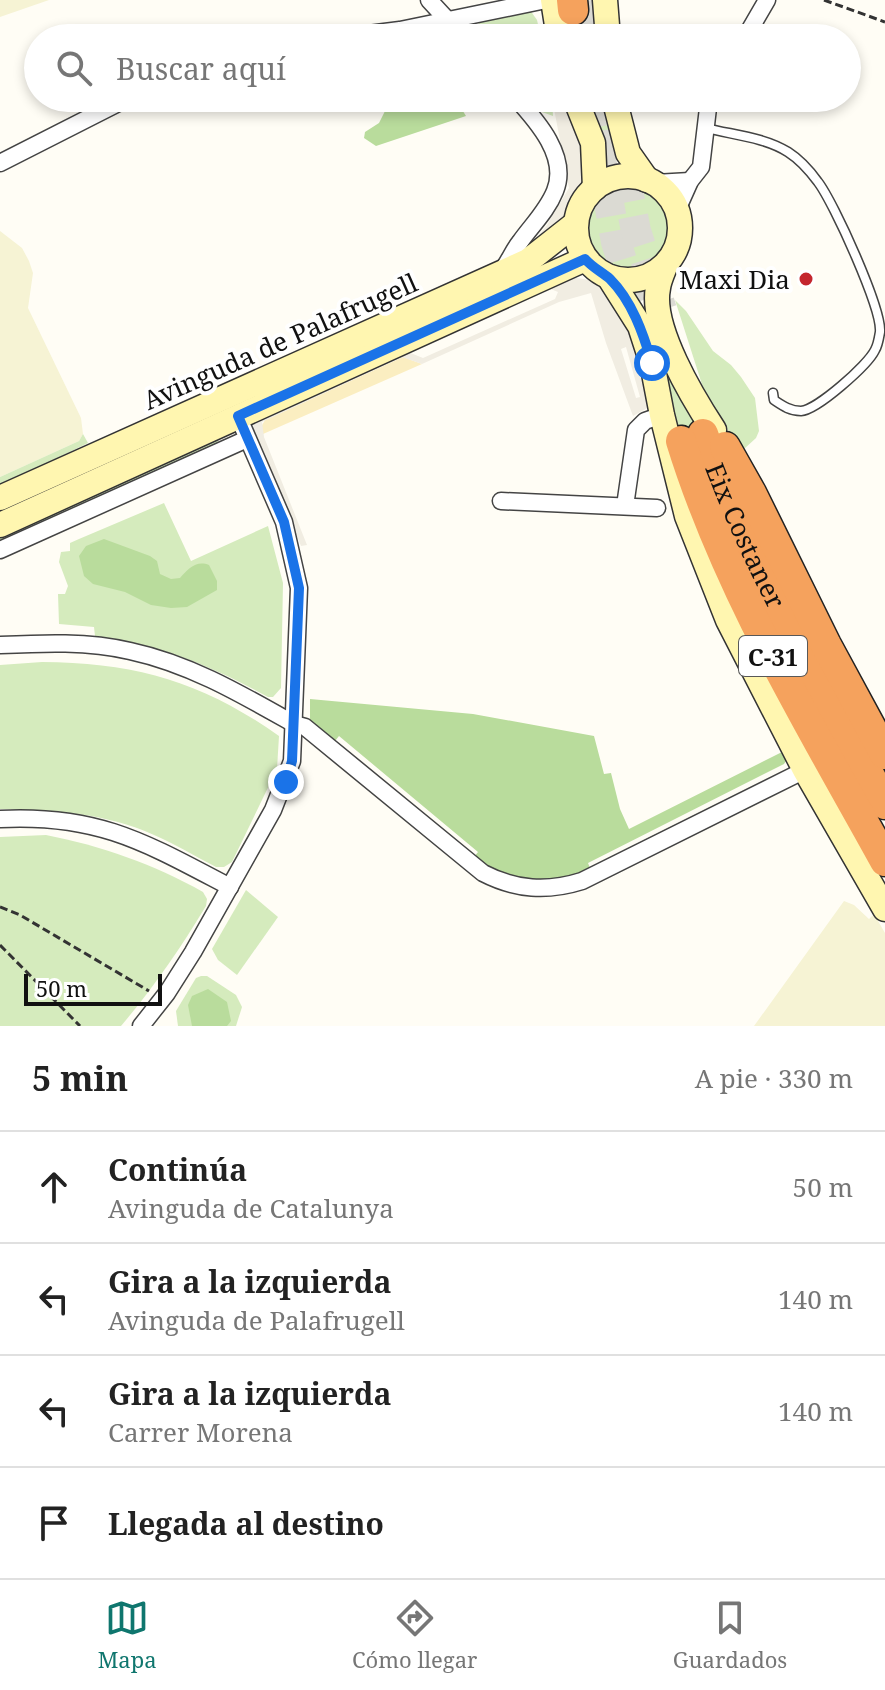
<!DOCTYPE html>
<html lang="es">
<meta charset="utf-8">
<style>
:root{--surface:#fff;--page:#f6f6f6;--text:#222;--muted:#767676;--line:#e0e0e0;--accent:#0f766e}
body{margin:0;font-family:"Noto Serif",serif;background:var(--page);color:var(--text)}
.scale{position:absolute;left:24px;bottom:20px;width:138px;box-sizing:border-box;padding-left:8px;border:4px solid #111;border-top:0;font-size:22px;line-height:28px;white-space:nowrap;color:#111;-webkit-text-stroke:6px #fff;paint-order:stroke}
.stop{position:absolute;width:24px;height:24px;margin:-18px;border:6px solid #1a73e8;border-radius:50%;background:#fff}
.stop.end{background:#1a73e8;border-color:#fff;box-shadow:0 2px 8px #0008}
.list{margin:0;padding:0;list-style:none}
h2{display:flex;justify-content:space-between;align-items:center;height:104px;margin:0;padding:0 32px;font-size:34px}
h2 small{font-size:26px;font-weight:400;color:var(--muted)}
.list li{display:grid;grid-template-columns:52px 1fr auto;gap:24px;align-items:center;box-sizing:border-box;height:112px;padding:0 32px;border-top:2px solid var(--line)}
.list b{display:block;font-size:30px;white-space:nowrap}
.list p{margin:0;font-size:26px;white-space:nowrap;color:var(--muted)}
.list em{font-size:26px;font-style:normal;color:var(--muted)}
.icon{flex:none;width:44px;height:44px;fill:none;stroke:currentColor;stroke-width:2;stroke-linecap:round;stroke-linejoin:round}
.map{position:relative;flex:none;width:885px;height:1026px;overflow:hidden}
.search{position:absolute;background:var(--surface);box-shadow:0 4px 12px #0003;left:24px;right:24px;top:24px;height:88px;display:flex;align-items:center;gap:20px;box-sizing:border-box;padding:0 28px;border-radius:44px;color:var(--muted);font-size:30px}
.sheet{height:552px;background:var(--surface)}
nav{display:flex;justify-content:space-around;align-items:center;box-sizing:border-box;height:112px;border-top:2px solid var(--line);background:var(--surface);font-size:22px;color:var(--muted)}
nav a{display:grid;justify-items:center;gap:4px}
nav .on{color:var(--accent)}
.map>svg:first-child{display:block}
</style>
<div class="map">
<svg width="885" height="1026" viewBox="0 0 885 1026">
<rect width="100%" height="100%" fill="#fffdf5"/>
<g fill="#f6f3d4">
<polygon points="0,0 49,0 0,17"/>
<polygon points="0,231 22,248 29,261 33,273 28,308 81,418 83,434 79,441 0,477"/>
<polygon points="844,901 854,905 869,919 874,914 885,933 885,1026 754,1026"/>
</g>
<g fill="#d5ebbd">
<polygon points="599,3 601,38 569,38 565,10"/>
<polygon points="530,10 537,20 541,38 475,38 474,29 481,21"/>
<polygon points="528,98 552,98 553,116 542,112"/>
<polygon points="585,98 603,98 614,148 602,150"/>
<circle cx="627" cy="229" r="43"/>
<polygon points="675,300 686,311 713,351 731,365 741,377 755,398 759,431 756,438 744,449 712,411 707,400"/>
<polygon points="651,306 707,428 673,440 639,310"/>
<polygon points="83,434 88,443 0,486 0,477 79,441"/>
<polygon points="214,439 218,441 218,445 0,544 0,535"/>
<path d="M 164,503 L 191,561 L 268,526 L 283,583 L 281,688 L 273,697 L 268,697 C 212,666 158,644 95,636 L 94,627 L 59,624 L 58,594 L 65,594 L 68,586 L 59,562 L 61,552 L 70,551 L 70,543 L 79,539 Z"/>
<path d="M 42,662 C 136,663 201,681 279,736 L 277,769 L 232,862 L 224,867 L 216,867 C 195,856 175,844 154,835 C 106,813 52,810 0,809 L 0,665 Z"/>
<path d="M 46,835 C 102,846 153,864 203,892 L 207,899 L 206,906 C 180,949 153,988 121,1026 L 0,1026 L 0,837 Z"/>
<polygon points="246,890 278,917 237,975 218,960 212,949"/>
<polygon points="201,976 207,976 236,995 242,1007 236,1026 178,1026 176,1011 196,978"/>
</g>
<g fill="#b9dc9c">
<polygon points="376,98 437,98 455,109 461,108 466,116 376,146 364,138 365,132 379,123 385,111"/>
<path d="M 104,539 L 150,556 L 157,561 L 160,574 L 171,579 L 180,578 C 188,569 196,560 209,565 L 217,581 L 217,590 L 187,607 L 171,608 L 151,605 L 125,592 L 93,584 L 84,576 L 79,556 L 86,546 Z"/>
<path d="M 310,699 L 473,714 L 594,736 L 604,774 L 611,773 L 620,809 L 629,829 L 782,752 L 786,761 L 784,764 L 588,863 L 590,868 C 551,888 508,883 474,857 L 478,852 L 339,736 L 335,741 L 310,721 Z"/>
<polygon points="208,989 227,1002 231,1021 227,1026 192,1026 188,1005 192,996"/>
</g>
<polygon fill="#fbeec1" points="403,357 422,364 263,434 261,427 265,420"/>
<g fill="#f1ede2" fill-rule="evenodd">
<polygon points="552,98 566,98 583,147 584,179 561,222 538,244 535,240 547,225 569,188"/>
<path d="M 570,277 L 590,280 L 601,286 L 631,319 L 651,406 L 633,416 L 606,343 L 591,293 L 559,302 L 422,364 L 402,357 L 262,422 L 264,437 L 307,545 L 301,546 L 257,438 L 253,427 L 257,418 L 403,350 L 423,358 L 555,299 L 558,292 L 546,287 ZM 626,347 L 640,397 L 636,398 L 621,349 Z"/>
</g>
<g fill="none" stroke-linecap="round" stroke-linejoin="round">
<g stroke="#dbdad3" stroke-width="30" stroke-dasharray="30 15" stroke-linecap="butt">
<polyline points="591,0 599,38"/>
<polyline points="590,98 616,242 644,329"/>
<polyline points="616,128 636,231 662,310"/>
</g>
<g stroke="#444" stroke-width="11">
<path id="lane" d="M 706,128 C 733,135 764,137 788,152 C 799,159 810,171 818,182 C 834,203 882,309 880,332 C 879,338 878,345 875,350 C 868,365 817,410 801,411 C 790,411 783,406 774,400 L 773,393"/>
</g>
<g stroke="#444" stroke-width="19">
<g id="street">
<polyline points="429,0 464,38"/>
<polyline points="337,38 400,30 546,0"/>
<polyline points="745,38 767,0"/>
<polyline points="0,163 128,98"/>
<polyline points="655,183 690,181"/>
<polyline points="677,210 690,181 701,167 708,108 713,98"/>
<path d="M 500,273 C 508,264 512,252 520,242 C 532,225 547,211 555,191 C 569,157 537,121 516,98"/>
<polyline points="501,501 657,508"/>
<polyline points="625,506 636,430 645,421 662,415"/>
<polyline points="0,550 247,439"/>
<path d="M 0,645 C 43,643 88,641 130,651 C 190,664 241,694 294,724 L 305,727 L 483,873 C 516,890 547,892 582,881 L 805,770"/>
<path d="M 0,819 C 99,814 146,843 230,887"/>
<polyline points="141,1026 167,993 193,952 273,810 292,761 299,588 284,522 238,416"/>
</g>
</g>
<g stroke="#333" stroke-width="27">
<g id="secondary">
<polyline points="553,0 559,38"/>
<polyline points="605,0 608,38"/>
<polyline points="575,98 593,143 595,188"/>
<polyline points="614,98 628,153 647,180"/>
<circle cx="628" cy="228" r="52"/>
<path d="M 666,264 C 663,272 659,280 658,288 C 650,327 693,398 714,430"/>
<polyline points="609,277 640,326 652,363 662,415 687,516 728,620 805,770 885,909"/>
<polyline points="0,498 528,261 575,224"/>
<polyline points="0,525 585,259"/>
</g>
</g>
<g stroke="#222" stroke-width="33">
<g id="highway">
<polyline points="572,0 573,10"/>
<path id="s1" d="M 703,434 C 748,563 820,684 885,804"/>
<path d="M 681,441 C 727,590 810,725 885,861"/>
<polyline points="725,447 751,493 826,645 885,754"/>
</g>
</g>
<g stroke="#333" stroke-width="3" stroke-dasharray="8 4" stroke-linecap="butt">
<polyline points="824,0 885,22"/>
<polyline points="0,907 20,915 149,991"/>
<polyline points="0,945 80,1026"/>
</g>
<use href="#lane" stroke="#fff" stroke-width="8"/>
<use href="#street" stroke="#fff" stroke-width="16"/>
<use href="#secondary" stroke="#fff6b0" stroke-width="24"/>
<use href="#highway" stroke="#f5a25d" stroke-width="30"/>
</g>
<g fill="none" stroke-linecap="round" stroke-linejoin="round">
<path stroke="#1a73e8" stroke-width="10" d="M 286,782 L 292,761 L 299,588 L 284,522 L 238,416 L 585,259 C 593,268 602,272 610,279 C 632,301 643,333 652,363"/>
</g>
<circle fill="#c4262e" stroke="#fff" stroke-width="3" cx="806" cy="279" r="8"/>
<g text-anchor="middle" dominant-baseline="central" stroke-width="8" stroke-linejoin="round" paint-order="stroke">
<rect fill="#fff" stroke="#585858" stroke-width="2" x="739" y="636" width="68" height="40" rx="6"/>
<g font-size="24" font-weight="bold" fill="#111">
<text x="773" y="656">C-31</text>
</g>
<g font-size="26" fill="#111" stroke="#fff" text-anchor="end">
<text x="790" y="279">Maxi Dia</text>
</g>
<g font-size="26" fill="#111" stroke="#fff">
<text transform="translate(280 341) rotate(-24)">Avinguda de Palafrugell</text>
<text stroke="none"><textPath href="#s1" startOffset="110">Eix Costaner</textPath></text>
</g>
</g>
</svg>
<div class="scale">50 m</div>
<div class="stop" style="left:652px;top:363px"></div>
<div class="stop end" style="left:286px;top:782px"></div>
<div class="search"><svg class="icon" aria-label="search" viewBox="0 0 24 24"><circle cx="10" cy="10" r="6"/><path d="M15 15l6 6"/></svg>Buscar aquí</div>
</div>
<section class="sheet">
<h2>5 min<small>A pie · 330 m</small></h2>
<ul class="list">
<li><svg class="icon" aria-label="ahead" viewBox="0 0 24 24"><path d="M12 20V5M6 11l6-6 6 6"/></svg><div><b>Continúa</b><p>Avinguda de Catalunya</p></div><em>50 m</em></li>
<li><svg class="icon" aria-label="left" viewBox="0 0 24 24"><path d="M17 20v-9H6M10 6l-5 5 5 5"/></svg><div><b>Gira a la izquierda</b><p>Avinguda de Palafrugell</p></div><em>140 m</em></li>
<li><svg class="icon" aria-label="left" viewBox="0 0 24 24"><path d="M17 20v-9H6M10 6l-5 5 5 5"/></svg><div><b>Gira a la izquierda</b><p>Carrer Morena</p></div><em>140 m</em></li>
<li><svg class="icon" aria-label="arrive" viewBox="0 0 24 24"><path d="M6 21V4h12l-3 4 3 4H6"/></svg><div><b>Llegada al destino</b></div></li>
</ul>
</section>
<nav>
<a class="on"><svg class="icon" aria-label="map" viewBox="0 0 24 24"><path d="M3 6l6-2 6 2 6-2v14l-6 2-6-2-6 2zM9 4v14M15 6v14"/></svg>Mapa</a>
<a><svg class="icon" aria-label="directions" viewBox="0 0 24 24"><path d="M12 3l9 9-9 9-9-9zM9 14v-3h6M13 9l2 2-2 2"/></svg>Cómo llegar</a>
<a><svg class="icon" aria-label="saved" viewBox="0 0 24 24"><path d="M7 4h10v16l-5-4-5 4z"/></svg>Guardados</a>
</nav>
